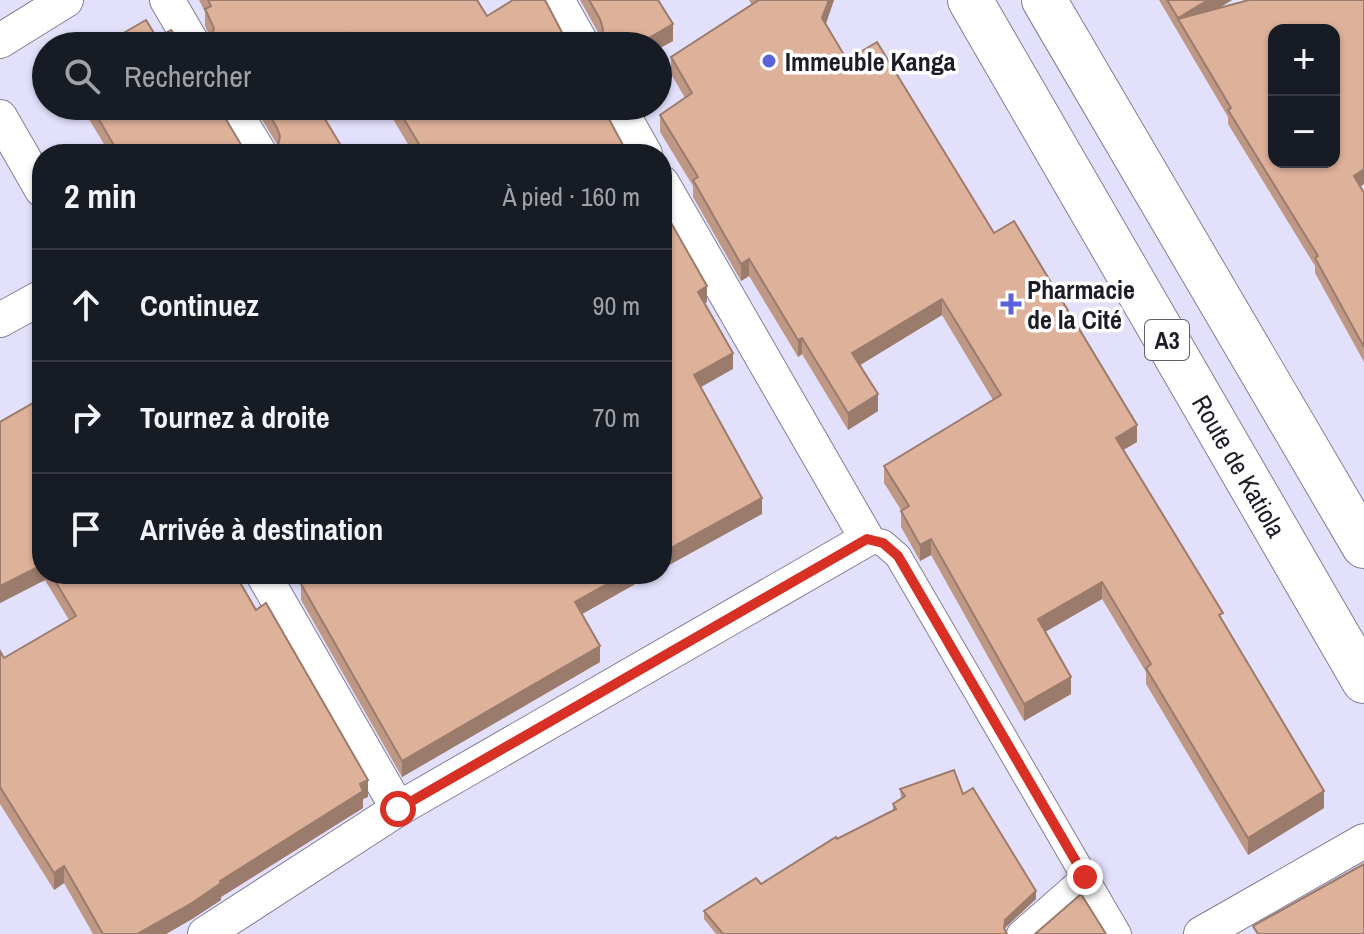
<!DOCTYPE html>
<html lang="fr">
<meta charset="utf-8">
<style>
:root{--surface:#171b24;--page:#242831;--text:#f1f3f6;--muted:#9ea1a6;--line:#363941}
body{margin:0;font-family:"Archivo Narrow",sans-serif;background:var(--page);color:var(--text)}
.controls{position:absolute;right:24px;top:24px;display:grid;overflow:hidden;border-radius:16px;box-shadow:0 2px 6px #0004}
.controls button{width:72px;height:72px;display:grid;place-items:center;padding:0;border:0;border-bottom:2px solid var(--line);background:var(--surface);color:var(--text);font:40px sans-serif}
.stop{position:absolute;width:24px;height:24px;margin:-18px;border:6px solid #d93025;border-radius:50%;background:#fff}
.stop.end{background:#d93025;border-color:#fff;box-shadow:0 2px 8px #0008}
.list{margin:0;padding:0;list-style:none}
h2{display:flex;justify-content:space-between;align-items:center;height:104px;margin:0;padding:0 32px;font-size:34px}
h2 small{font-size:26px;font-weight:400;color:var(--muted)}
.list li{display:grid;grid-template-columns:52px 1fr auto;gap:24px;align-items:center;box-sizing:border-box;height:112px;padding:0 32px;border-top:2px solid var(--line)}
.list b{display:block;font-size:30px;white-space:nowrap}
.list em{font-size:26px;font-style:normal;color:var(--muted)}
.icon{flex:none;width:44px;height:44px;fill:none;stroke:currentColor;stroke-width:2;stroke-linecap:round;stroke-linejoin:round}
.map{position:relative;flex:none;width:1364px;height:934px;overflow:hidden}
.search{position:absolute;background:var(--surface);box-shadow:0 2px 6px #0004;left:32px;top:32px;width:640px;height:88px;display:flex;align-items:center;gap:20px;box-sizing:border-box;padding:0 28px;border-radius:44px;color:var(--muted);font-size:30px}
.panel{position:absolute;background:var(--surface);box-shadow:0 2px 6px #0004;left:32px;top:144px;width:640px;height:440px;border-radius:32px}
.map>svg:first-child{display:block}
</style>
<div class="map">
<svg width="1364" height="934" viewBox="0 0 1364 934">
<rect width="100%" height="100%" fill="#e3e0fc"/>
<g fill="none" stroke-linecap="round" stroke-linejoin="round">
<g stroke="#817e97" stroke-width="28">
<g id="pedestrian">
<polyline points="867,539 883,543 898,556 1118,934"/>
<polyline points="1020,934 1085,877"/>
</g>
</g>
<g stroke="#817e97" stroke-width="36">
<g id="minor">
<polyline points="167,0 194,46"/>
<polyline points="557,0 583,46"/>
<polyline points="0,41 66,0"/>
<polyline points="231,106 260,154"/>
<polyline points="618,106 645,154"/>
<polyline points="0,117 42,190"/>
<polyline points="0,320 42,297"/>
<polyline points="263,574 398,809"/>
<polyline points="205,934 398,809 867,539 662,183"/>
<polyline points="1201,934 1364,841"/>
</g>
</g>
<g stroke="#817e97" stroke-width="46">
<g id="trunk">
<path id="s1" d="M 970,0 L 1364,681"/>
<polyline points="1044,0 1364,546"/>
</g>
</g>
<use href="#pedestrian" stroke="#fff" stroke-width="26"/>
<use href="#minor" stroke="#fff" stroke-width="34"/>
<use href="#trunk" stroke="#fff" stroke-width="44"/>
</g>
<g fill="#bf9885">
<polygon points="199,0 477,0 487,16 566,40 573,46 204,46 211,39 205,26 205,12"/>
<polygon points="580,0 658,0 673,41 658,49 658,46 601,39 600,36"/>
<polygon points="749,0 834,0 826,24 847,60 994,233 1137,442 1123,450 1223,622 1324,808 1248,855 1146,684 1146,672 1102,599 1045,632 1071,694 1024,721 931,555 920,561 901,527 901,510 884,483 884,466 993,400 942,315 860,365 878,411 848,430 802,354 798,357 749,276 741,281 693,197 693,186 660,132 660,115 685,98 671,74 671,57 752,5"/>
<polygon points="1159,0 1232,0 1219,8 1364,0 1364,184 1360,186 1364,193 1364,362 1315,273 1315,266 1228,124 1228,117"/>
<polygon points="81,106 218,106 243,148 249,154 110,154"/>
<polygon points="254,106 317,106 278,146"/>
<polygon points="385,106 602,106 623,154 414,154"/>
<polygon points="0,422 42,574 235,574 368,797 363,799 363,808 221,897 221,900 192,919 166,934 93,934 64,883 54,890 0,804 0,651 4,658 69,620 45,580 0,603"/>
<polygon points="317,574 653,574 582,614 600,662 402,777 301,600 301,584"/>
<polygon points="900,789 963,794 1036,899 1005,928 1007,934 716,934 704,919 704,911 761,884 893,810 893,804 901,798"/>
</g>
<g fill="#9b7c6c">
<polygon points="829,0 834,0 822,34 822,18"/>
<polygon points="1208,0 1232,0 1185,29 1178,19 1178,33 1178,18"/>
<polygon points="673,24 673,41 658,49 658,46 635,46"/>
<polygon points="351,33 351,46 330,46"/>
<polygon points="623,145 623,154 605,154"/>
<polygon points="1364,169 1364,184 1354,191 1354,176"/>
<polygon points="749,259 749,276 741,281 741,264"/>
<polygon points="707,286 707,302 698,307 698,292"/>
<polygon points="942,299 942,315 852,370 852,353"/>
<polygon points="802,338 802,354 798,357 798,340"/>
<polygon points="733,353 733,369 694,391 694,375"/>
<polygon points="878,394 878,411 848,430 848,413"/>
<polygon points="1137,425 1137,442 1116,454 1116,438"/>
<polygon points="762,498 762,514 662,569 662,553"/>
<polygon points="931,539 931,555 920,561 920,545"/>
<polygon points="42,565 42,574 45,574 45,580 0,603 0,586"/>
<polygon points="625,574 653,574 575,618 575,602"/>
<polygon points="1102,582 1102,599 1038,636 1038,619"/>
<polygon points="600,646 600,662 402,777 402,761"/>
<polygon points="1071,677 1071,694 1024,721 1024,704"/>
<polygon points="368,780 368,797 363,799 363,808 221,897 221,900 192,919 166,934 137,934 220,881"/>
<polygon points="1324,791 1324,808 1248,855 1248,838"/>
<polygon points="64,866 64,883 54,890 54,873"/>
<polygon points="1036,891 1036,899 1005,928 1004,934 1005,920"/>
</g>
<g fill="#deb19b" stroke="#9b7c6c" stroke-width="2" fill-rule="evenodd">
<polygon points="208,0 477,0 487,16 513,0 545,0 566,40 573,46 359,46 351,33 330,46 204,46 211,40 214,28 205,9 211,6"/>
<polygon points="589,0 658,0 673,24 635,46 593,46 601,39 603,29 600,19"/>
<polygon points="759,0 829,0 822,18 847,60 877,42 994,233 1014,221 1137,425 1116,438 1223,613 1219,615 1324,791 1248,838 1146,668 1151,664 1102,582 1038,619 1071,677 1024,704 931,539 920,545 901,511 909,506 884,466 1001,395 942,299 852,353 878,394 848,413 802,338 798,340 749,259 741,264 693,180 698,177 660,115 692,93 671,57"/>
<polygon points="1167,0 1208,0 1178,18"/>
<path d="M 1249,0 L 1364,0 L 1364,169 L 1354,176 L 1364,193 L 1364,347 L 1315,258 L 1318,256 L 1228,110 L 1231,108 L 1178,19 ZM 1274,30 L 1334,30 L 1334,162 L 1274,162 Z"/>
<polygon points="146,20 157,38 171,30 184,46 101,46"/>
<polygon points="91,106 218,106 243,148 249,154 119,154"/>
<polygon points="264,106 317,106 346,154 271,154 278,146 280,136 277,128"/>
<polygon points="396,106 602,106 623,145 605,154 425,154"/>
<polygon points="662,207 707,286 698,292 733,353 694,375 762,498 662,553"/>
<polygon points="35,402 42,415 42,565 0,586 0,422"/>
<polygon points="51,574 235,574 256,610 266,603 368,780 360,784 363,791 220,881 221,883 192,903 137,934 103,934 64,866 54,873 0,787 0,651 4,658 76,616"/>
<polygon points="317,574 625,574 575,602 600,646 402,761 301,584"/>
<polygon points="954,770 963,794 973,788 1036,891 1005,920 1004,928 1007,934 723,934 704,911 756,878 761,884 836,837 837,839 896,809 893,804 905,796 900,789"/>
<polygon points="1364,864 1364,934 1258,934 1253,926"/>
<polygon points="1081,894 1106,934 1035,934"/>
</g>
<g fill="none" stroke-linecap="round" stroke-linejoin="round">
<polyline stroke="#d93025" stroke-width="10" points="398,809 867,539 883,543 898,556 1085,877"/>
</g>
<g fill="#5a61d9" stroke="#fff" stroke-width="3">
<circle cx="769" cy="61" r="8"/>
<path d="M1007 292h8v8h8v8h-8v8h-8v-8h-8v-8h8z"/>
</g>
<g text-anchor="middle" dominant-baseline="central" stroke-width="7" stroke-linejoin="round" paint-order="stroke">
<rect fill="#fff" stroke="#626067" stroke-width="2" x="1145" y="320" width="44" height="40" rx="6"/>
<g font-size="24" font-weight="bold" fill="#1e1c26">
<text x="1167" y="340">A3</text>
</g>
<g font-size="26" font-weight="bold" fill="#1e1c26" stroke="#fff" text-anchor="start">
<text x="785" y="61">Immeuble Kanga</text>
<text x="1027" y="289">Pharmacie<tspan x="1027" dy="30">de la Cité</tspan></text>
</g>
<g font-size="26" fill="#1e1c26" stroke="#fff">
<text stroke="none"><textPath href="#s1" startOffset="538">Route de Katiola</textPath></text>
</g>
</g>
</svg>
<div class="controls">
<button>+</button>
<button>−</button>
</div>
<div class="stop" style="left:398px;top:809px"></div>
<div class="stop end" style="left:1085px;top:877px"></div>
<div class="search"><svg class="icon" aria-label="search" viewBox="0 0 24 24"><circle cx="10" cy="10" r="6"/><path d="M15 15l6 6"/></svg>Rechercher</div>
<section class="panel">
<h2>2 min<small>À pied · 160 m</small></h2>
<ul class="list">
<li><svg class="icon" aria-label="ahead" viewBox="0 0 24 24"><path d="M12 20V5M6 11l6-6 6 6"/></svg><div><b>Continuez</b></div><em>90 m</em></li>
<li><svg class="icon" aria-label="right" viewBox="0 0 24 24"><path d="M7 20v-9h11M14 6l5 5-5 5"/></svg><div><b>Tournez à droite</b></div><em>70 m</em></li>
<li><svg class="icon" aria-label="arrive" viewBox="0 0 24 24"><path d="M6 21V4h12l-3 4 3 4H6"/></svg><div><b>Arrivée à destination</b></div></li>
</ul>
</section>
</div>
